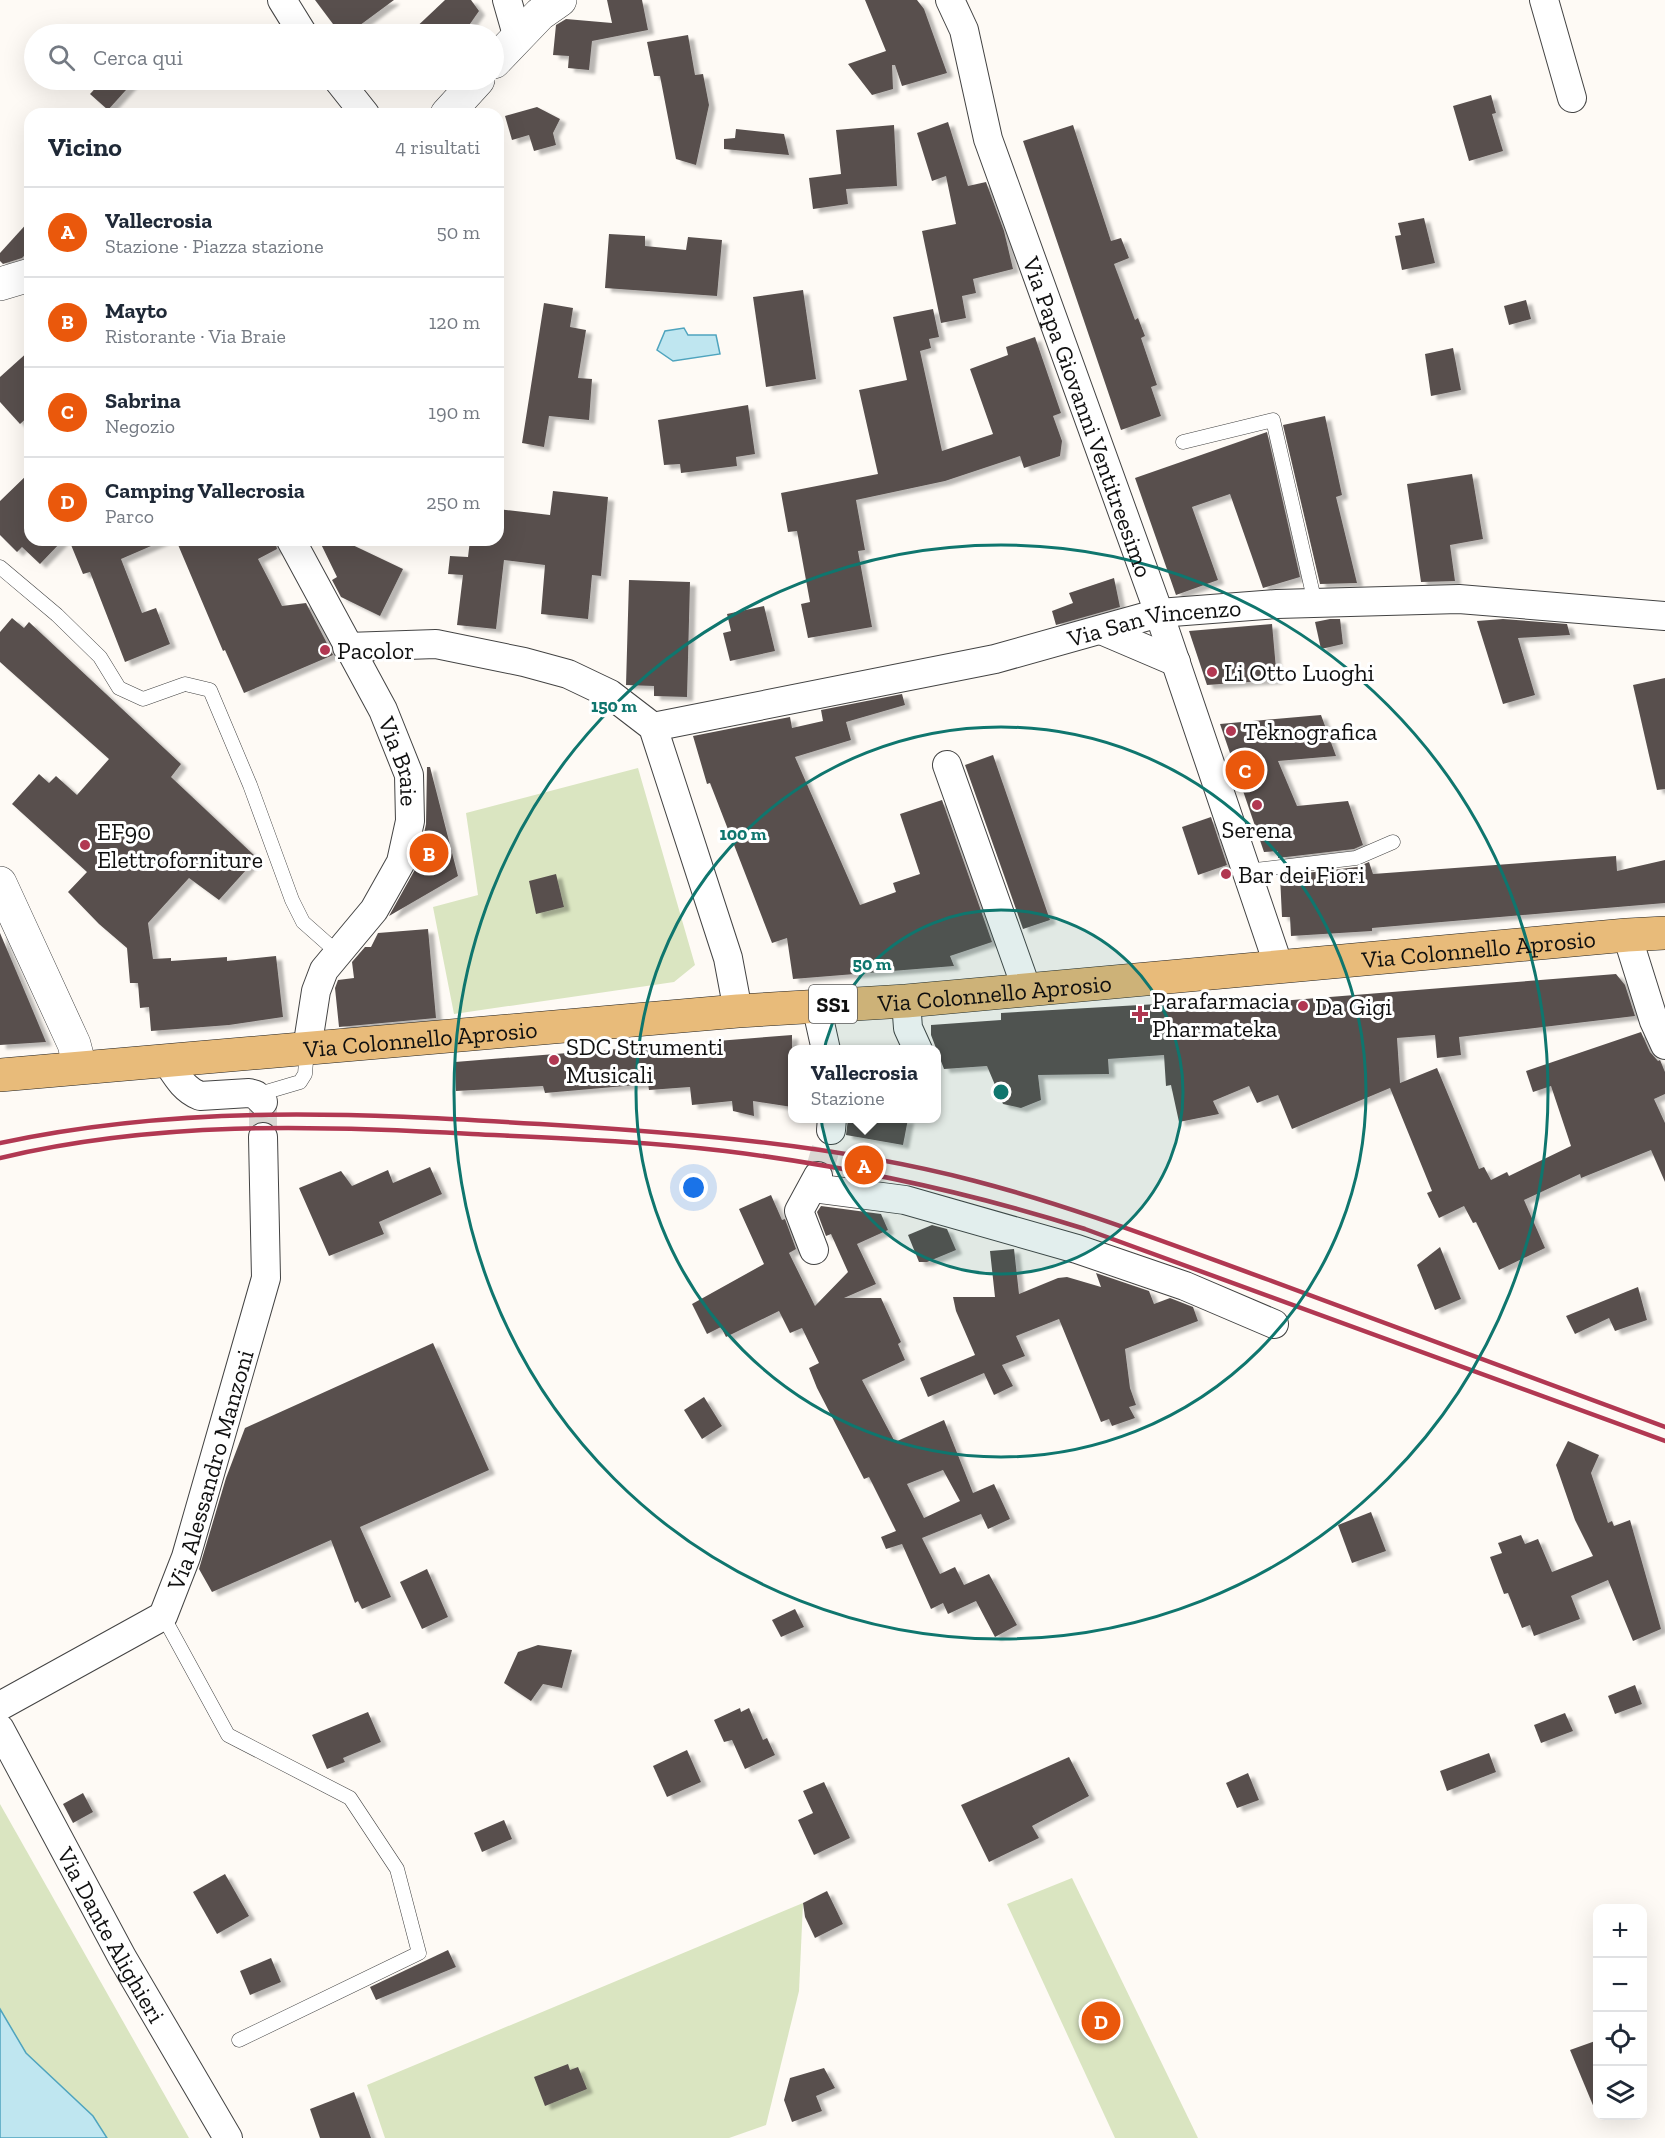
<!DOCTYPE html>
<html lang="it">
<meta charset="utf-8">
<style>
:root{--surface:#fff;--page:#f2f2f3;--text:#1f2937;--muted:#747a83;--line:#e0e1e3;--accent:#ea580c}
body{margin:0;font-family:"Zilla Slab",serif;background:var(--page);color:var(--text)}
.controls{position:absolute;right:18px;bottom:18px;display:grid;overflow:hidden;border-radius:12px;box-shadow:0 6px 24px #0002}
.controls button{width:54px;height:54px;display:grid;place-items:center;padding:0;border:0;border-bottom:2px solid var(--line);background:var(--surface);color:var(--text);font:30px sans-serif}
.you{position:absolute;left:694px;top:1188px;width:21px;height:21px;margin:-15px;border:4px solid #fff;border-radius:50%;background:#1a73e8;box-shadow:0 0 0 9px #1a73e833}
.badge{display:grid;place-items:center;width:39px;height:39px;border-radius:50%;background:var(--accent);color:#fff;font-size:20px;font-weight:700}
.pin{position:absolute;translate:-50% -50%;border:3px solid #fff;box-shadow:0 2px 6px #0006}
.popup{position:absolute;left:788px;top:1045px;width:153px;height:78px;box-sizing:border-box;display:grid;place-content:center;border-radius:12px;background:var(--surface);filter:drop-shadow(0 2px 4px #0005);font-size:20px;white-space:nowrap;color:var(--muted)}
.popup b{font-size:22px;color:var(--text)}
.popup::after{content:'';position:absolute;left:50%;top:100%;margin-left:-12px;border:12px solid transparent;border-top-color:var(--surface)}
.list{margin:0;padding:0;list-style:none}
h2{display:flex;justify-content:space-between;align-items:center;height:78px;margin:0;padding:0 24px;font-size:26px}
h2 small{font-size:20px;font-weight:400;color:var(--muted)}
.list li{display:grid;grid-template-columns:39px 1fr auto;gap:18px;align-items:center;box-sizing:border-box;height:90px;padding:0 24px;border-top:2px solid var(--line)}
.list b{display:block;font-size:22px;white-space:nowrap}
.list p{margin:0;font-size:20px;white-space:nowrap;color:var(--muted)}
.list em{font-size:20px;font-style:normal;color:var(--muted)}
.icon{flex:none;width:33px;height:33px;fill:none;stroke:currentColor;stroke-width:2;stroke-linecap:round;stroke-linejoin:round}
.map{position:relative;flex:none;width:1665px;height:2138px;overflow:hidden}
.search{position:absolute;background:var(--surface);box-shadow:0 6px 24px #0002;left:24px;top:24px;width:480px;height:66px;display:flex;align-items:center;gap:15px;box-sizing:border-box;padding:0 21px;border-radius:33px;color:var(--muted);font-size:22px}
.panel{position:absolute;background:var(--surface);box-shadow:0 6px 24px #0002;left:24px;top:108px;width:480px;height:438px;border-radius:18px}
.map>svg:first-child{display:block}
</style>
<div class="map">
<svg width="1665" height="2138" viewBox="0 0 1665 2138">
<defs>
<filter id="shadow"><feDropShadow dx="6" dy="4" stdDeviation="1.5" flood-color="#0004"/></filter>
</defs>
<rect width="100%" height="100%" fill="#fefaf5"/>
<g fill="#dae5c1">
<polygon points="638,768 695,965 674,982 454,1014 433,907 478,895 466,813"/>
<polygon points="0,1804 189,2138 0,2138"/>
<polygon points="1072,1878 1198,2138 1115,2138 1007,1904"/>
<polygon points="803,1903 799,1991 766,2125 729,2138 385,2138 367,2085"/>
</g>
<g fill="#bfe6f0" stroke="#4fa4be" stroke-width="1.5">
<polygon points="684,328 688,335 716,335 720,354 673,361 657,350 665,331"/>
<polygon points="0,2009 26,2053 93,2116 107,2138 0,2138"/>
</g>
<g fill="#58504e" fill-rule="evenodd" filter="url(#shadow)">
<polygon points="315,0 394,0 348,34 341,25 336,28"/>
<polygon points="445,0 471,0 479,11 463,34 409,34"/>
<polygon points="607,0 642,0 648,30 592,41 589,70 568,68 569,56 553,55 556,25 566,19 612,23"/>
<polygon points="865,0 917,0 924,9 947,73 902,86 895,65 892,65 893,89 872,95 848,64 886,51"/>
<polygon points="688,35 695,75 703,74 709,105 696,165 676,159 660,76 654,76 647,42"/>
<polygon points="103,80 135,80 108,110 90,94"/>
<polygon points="1491,95 1496,113 1492,114 1503,151 1469,161 1453,106"/>
<polygon points="537,107 560,119 553,133 556,145 534,151 529,135 512,140 505,116"/>
<polygon points="948,122 968,186 986,182 1004,231 1013,269 973,279 976,293 962,296 966,318 941,323 922,231 956,224 946,176 932,181 917,133"/>
<polygon points="894,125 897,186 846,189 848,204 813,209 809,178 841,174 836,130"/>
<polygon points="1073,125 1111,241 1121,238 1129,258 1114,264 1135,320 1138,318 1145,336 1141,338 1157,385 1151,387 1161,416 1121,430 1023,141"/>
<polygon points="736,129 784,134 789,155 724,149 724,139 735,138"/>
<polygon points="1424,218 1435,263 1402,270 1395,236 1401,235 1398,223"/>
<polygon points="30,220 30,250 22,258 3,264 0,261 0,253"/>
<polygon points="609,234 645,236 645,246 686,250 688,237 722,240 717,296 605,288"/>
<polygon points="803,290 816,379 766,387 753,297"/>
<polygon points="1526,300 1531,319 1509,325 1504,306"/>
<polygon points="544,303 573,308 570,327 586,330 578,378 592,379 589,420 549,416 544,447 522,443"/>
<polygon points="933,309 939,337 929,339 931,348 920,351 942,451 993,434 970,369 1008,355 1006,347 1035,337 1061,413 1053,416 1062,441 1060,456 1024,468 1020,456 945,481 856,500 865,550 858,551 872,627 808,638 801,604 810,602 797,531 788,532 781,493 878,474 859,390 907,380 893,317"/>
<polygon points="1453,348 1461,390 1431,396 1425,354"/>
<polygon points="30,350 30,415 20,424 0,402 0,377"/>
<polygon points="748,405 755,454 736,457 737,466 681,473 680,464 664,465 658,420"/>
<polygon points="1325,416 1342,495 1336,497 1357,583 1320,584 1283,425"/>
<polygon points="1267,432 1300,577 1263,588 1230,494 1192,507 1218,580 1176,595 1135,478"/>
<polygon points="30,472 29,540 63,540 40,564 22,547 17,552 0,535 0,501"/>
<polygon points="1472,474 1483,539 1450,545 1455,581 1421,582 1407,484"/>
<polygon points="553,491 608,497 601,576 592,575 588,619 541,614 545,565 504,560 496,629 457,625 463,575 448,574 450,556 468,557 470,540 498,540 498,509 550,515"/>
<polygon points="69,540 165,540 121,559 142,613 156,608 170,644 125,662 90,572 83,574"/>
<polygon points="176,540 275,540 277,549 258,559 270,582 282,606 306,603 333,655 244,693 225,650 223,651"/>
<polygon points="319,540 342,540 403,569 380,616 341,597 332,580 337,577"/>
<polygon points="1114,578 1120,607 1056,625 1052,611 1073,603 1069,593"/>
<polygon points="629,580 690,582 687,697 654,696 654,686 626,685"/>
<polygon points="764,606 775,651 730,661 723,633 731,631 727,614"/>
<polygon points="12,618 24,628 29,622 181,764 171,777 257,858 219,900 189,878 148,923 153,959 171,958 171,961 227,957 227,961 276,956 283,1017 229,1025 151,1031 149,1007 140,1008 138,983 130,983 127,948 99,924 68,892 87,872 12,804 39,774 49,783 56,776 77,795 109,759 0,662 0,632"/>
<polygon points="1330,619 1340,619 1343,644 1321,649 1315,622"/>
<polygon points="1503,619 1567,624 1570,635 1518,638 1535,695 1503,704 1477,621"/>
<polygon points="1272,624 1277,680 1207,685 1189,631"/>
<polygon points="1665,678 1665,789 1657,790 1633,685"/>
<polygon points="902,694 905,705 846,722 851,740 795,757 860,905 896,892 893,883 920,874 900,814 942,800 992,942 950,956 954,966 793,979 787,938 772,943 710,783 707,784 693,736 790,717 792,728 823,721 821,710"/>
<polygon points="1321,715 1336,756 1278,761 1297,806 1348,801 1363,845 1354,849 1278,858 1278,851 1264,852 1220,724"/>
<polygon points="993,755 1050,920 1023,929 965,765"/>
<polygon points="427,767 430,767 458,876 389,916 417,866 426,824"/>
<polygon points="1211,817 1227,865 1198,875 1182,827"/>
<polygon points="1616,856 1617,871 1665,860 1665,903 1372,928 1372,931 1291,936 1290,917 1282,917 1280,876 1357,867 1369,862 1373,874"/>
<polygon points="556,874 564,907 536,914 529,881"/>
<polygon points="428,929 436,1018 339,1027 335,988 338,980 354,978 352,962 365,947 371,947 378,933"/>
<polygon points="0,933 28,999 46,1042 0,1045"/>
<polygon points="1616,974 1625,985 1635,1016 1459,1037 1461,1055 1437,1058 1435,1035 1397,1038 1400,1083 1437,1068 1479,1169 1484,1167 1491,1180 1507,1172 1509,1176 1571,1146 1551,1086 1533,1092 1526,1071 1641,1032 1650,1052 1658,1061 1660,1060 1665,1072 1665,1094 1654,1099 1665,1123 1665,1182 1651,1150 1581,1178 1580,1174 1524,1200 1545,1248 1499,1270 1476,1222 1473,1223 1464,1206 1439,1218 1427,1193 1432,1191 1390,1088 1292,1129 1278,1095 1257,1103 1249,1086 1213,1101 1219,1114 1179,1122 1171,1085 1166,1086 1164,1055 1108,1059 1109,1074 1038,1075 1041,1100 1021,1108 1003,1104 987,1066 944,1069 931,1035 931,1025 1001,1020 1001,1013 1228,1000 1230,1005"/>
<polygon points="792,1035 792,1107 753,1101 754,1116 733,1111 732,1101 692,1105 690,1087 649,1090 648,1084 545,1093 543,1086 456,1091 455,1062"/>
<polygon points="848,1119 908,1119 903,1145 846,1135"/>
<polygon points="430,1167 442,1194 379,1222 384,1234 329,1256 299,1188 341,1171 352,1186 388,1170 393,1183"/>
<path d="M 771,1195 L 782,1220 L 785,1219 L 796,1249 L 789,1253 L 815,1306 L 848,1272 L 831,1234 L 826,1236 L 817,1212 L 821,1206 L 881,1214 L 888,1230 L 857,1244 L 876,1284 L 844,1298 L 881,1298 L 901,1342 L 898,1344 L 905,1360 L 862,1380 L 895,1442 L 944,1420 L 973,1493 L 994,1484 L 1010,1519 L 988,1529 L 981,1514 L 922,1538 L 940,1574 L 955,1567 L 964,1585 L 989,1574 L 1017,1625 L 995,1637 L 976,1601 L 948,1614 L 943,1603 L 931,1609 L 902,1544 L 886,1549 L 881,1537 L 896,1531 L 869,1477 L 864,1479 L 817,1388 L 809,1368 L 819,1363 L 802,1328 L 790,1333 L 779,1311 L 726,1337 L 721,1327 L 707,1334 L 692,1304 L 764,1264 L 739,1209 ZM 943,1470 L 960,1501 L 924,1518 L 907,1484 Z"/>
<polygon points="932,1225 947,1229 956,1250 927,1262 919,1262 908,1235"/>
<polygon points="1440,1247 1461,1299 1435,1310 1417,1265"/>
<polygon points="1014,1249 1019,1294 1058,1278 1067,1277 1101,1287 1096,1273 1149,1291 1154,1304 1170,1298 1193,1307 1198,1321 1125,1349 1130,1388 1136,1405 1129,1407 1135,1418 1112,1426 1109,1419 1101,1422 1059,1319 1016,1336 1025,1356 1002,1365 1013,1386 994,1395 984,1373 928,1397 920,1378 975,1355 956,1311 953,1297 995,1297 990,1251"/>
<polygon points="1638,1287 1647,1320 1615,1331 1609,1318 1575,1334 1566,1316"/>
<polygon points="433,1343 489,1470 360,1527 391,1597 362,1609 358,1601 355,1603 331,1540 212,1592 199,1569 226,1478 245,1428"/>
<polygon points="704,1397 722,1426 702,1439 684,1410"/>
<polygon points="1568,1441 1599,1455 1591,1473 1608,1523 1612,1521 1614,1526 1630,1520 1661,1629 1633,1641 1608,1580 1571,1596 1580,1619 1534,1636 1530,1625 1522,1628 1508,1593 1504,1594 1490,1557 1502,1553 1498,1543 1521,1535 1525,1544 1538,1539 1552,1572 1593,1556 1575,1520 1556,1465"/>
<polygon points="1371,1512 1386,1551 1352,1563 1338,1525"/>
<polygon points="427,1569 448,1617 422,1629 400,1582"/>
<polygon points="795,1609 804,1627 781,1637 772,1620"/>
<polygon points="538,1645 572,1650 562,1688 543,1684 531,1701 504,1683 518,1652"/>
<polygon points="1635,1685 1642,1704 1615,1714 1608,1696"/>
<polygon points="740,1708 741,1712 749,1708 763,1740 767,1738 775,1755 745,1769 732,1740 724,1742 714,1720"/>
<polygon points="368,1712 381,1742 343,1758 345,1762 327,1769 312,1735"/>
<polygon points="1565,1713 1573,1731 1541,1743 1534,1725"/>
<polygon points="687,1750 701,1782 667,1797 653,1766"/>
<polygon points="1489,1753 1496,1772 1447,1791 1440,1771"/>
<polygon points="1069,1757 1089,1796 1032,1826 1039,1838 989,1862 961,1805"/>
<polygon points="1248,1773 1259,1800 1237,1808 1226,1783"/>
<polygon points="824,1782 850,1838 814,1855 798,1820 813,1813 803,1791"/>
<polygon points="83,1793 93,1812 73,1823 63,1804"/>
<polygon points="504,1820 512,1839 482,1852 474,1833"/>
<polygon points="225,1874 249,1916 217,1934 193,1892"/>
<polygon points="827,1891 843,1924 815,1938 805,1917 803,1903"/>
<polygon points="448,1950 456,1967 376,2000 370,1987"/>
<polygon points="271,1958 281,1982 250,1995 240,1971"/>
<polygon points="1598,2040 1598,2115 1597,2115 1570,2050"/>
<polygon points="568,2064 570,2070 578,2067 587,2089 545,2106 534,2077"/>
<polygon points="824,2068 835,2088 816,2096 822,2111 792,2122 784,2100 790,2078"/>
<polygon points="354,2092 371,2138 320,2138 310,2109"/>
</g>
<g fill="none" stroke-linecap="round" stroke-linejoin="round">
<g stroke="#dad7d3" stroke-width="28" stroke-dasharray="28 14" stroke-linecap="butt">
<polyline points="263,1102 263,1137"/>
<polyline points="818,1176 831,1130"/>
</g>
<g stroke="#434343" stroke-width="15">
<g id="service">
<polyline points="1183,442 1273,420 1315,603"/>
<polyline points="0,567 57,615 100,657 119,688 143,699 185,684 210,690 250,785 292,900 303,922 338,953"/>
<polyline points="1247,871 1356,858 1393,842"/>
<polyline points="256,1095 300,1082 305,1074 307,1049"/>
<polyline points="163,1616 228,1735 350,1798 397,1869 419,1953 239,2040"/>
</g>
</g>
<g stroke="#434343" stroke-width="30">
<g id="minor">
<polyline points="282,0 303,34"/>
<polyline points="507,0 517,35"/>
<path id="s1" d="M 950,0 L 964,30 L 988,139 L 1159,613 L 1279,967"/>
<polyline points="1544,0 1572,98"/>
<polyline points="338,80 365,114"/>
<path id="s2" d="M 291,540 L 383,710 L 409,775 L 410,821 L 401,862 L 374,910 L 324,970 L 316,991 L 307,1049"/>
<polyline points="1101,630 1176,662"/>
<polyline points="347,647 436,644 524,662 568,674 610,694 653,727 728,958 738,1011"/>
<path id="s3" d="M 653,727 L 995,659 L 1159,613 L 1277,604 L 1459,599 L 1665,616"/>
<polyline points="947,765 1027,990"/>
<polyline points="1627,935 1654,1021 1665,1045"/>
<polyline points="906,1001 908,1028 918,1050"/>
<polyline points="816,1005 826,1050"/>
<path d="M 166,1060 C 176,1075 183,1089 200,1096 L 249,1093 L 256,1095 L 263,1102"/>
<polyline points="831,1130 832,1118"/>
<polyline points="813,1188 905,1200 1077,1249 1185,1286 1274,1324"/>
<polyline points="814,1250 799,1211 818,1176"/>
<path id="s4" d="M 0,1706 L 163,1616 L 186,1557 L 266,1278 L 263,1137"/>
<path id="s5" d="M 0,1729 L 122,1957 L 228,2138"/>
</g>
</g>
<g stroke="#434343" stroke-width="34">
<g id="tertiary">
<polyline points="494,62 540,14 560,0"/>
<polyline points="447,114 478,80"/>
<polyline points="0,284 30,275"/>
<polyline points="0,883 74,1044 80,1067"/>
</g>
</g>
<g stroke="#212121" stroke-width="34">
<g id="primary">
<path id="s6" d="M 0,1075 L 738,1011 L 906,1001 L 1627,935 L 1665,933"/>
</g>
</g>
<use href="#service" stroke="#fff" stroke-width="14"/>
<use href="#minor" stroke="#fff" stroke-width="28"/>
<use href="#tertiary" stroke="#fff" stroke-width="33"/>
<use href="#primary" stroke="#e8bb7a" stroke-width="33"/>
<g stroke="#b13852" stroke-width="4.5">
<path d="M 0,1143 C 183,1104 355,1113 540,1124 C 686,1133 833,1144 975,1181 C 1075,1207 1172,1245 1269,1280 C 1401,1329 1533,1378 1665,1427"/>
<path d="M 0,1158 C 154,1121 315,1125 472,1134 C 556,1138 641,1141 725,1151 C 847,1166 968,1192 1085,1229 L 1665,1441"/>
</g>
</g>
<circle cx="1001" cy="1092" r="182" fill="#0f766e" fill-opacity=".12"/>
<g fill="none" stroke="#0f766e" stroke-width="3">
<circle cx="1001" cy="1092" r="182"/>
<circle cx="1001" cy="1092" r="365"/>
<circle cx="1001" cy="1092" r="547"/>
</g>
<g fill="#b13852" stroke="#fff" stroke-width="2">
<circle cx="325" cy="650" r="6"/>
<circle cx="1212" cy="672" r="6"/>
<circle cx="1231" cy="731" r="6"/>
<circle cx="1257" cy="805" r="6"/>
<circle cx="85" cy="845" r="6"/>
<circle cx="1226" cy="874" r="6"/>
<circle cx="1303" cy="1006" r="6"/>
<path d="M1137 1005h6v6h6v6h-6v6h-6v-6h-6v-6h6z"/>
<circle cx="554" cy="1060" r="6"/>
</g>
<g text-anchor="middle" dominant-baseline="central" stroke-width="6" stroke-linejoin="round" paint-order="stroke">
<rect fill="#fff" stroke="#585858" stroke-width="1.5" x="809" y="985" width="48" height="38" rx="4.5"/>
<g font-size="22" font-weight="bold" fill="#101010">
<text x="833" y="1004">SS1</text>
</g>
<g font-size="24" fill="#101010" stroke="#fff">
<text stroke="none"><textPath href="#s1" startOffset="440">Via Papa Giovanni Ventitreesimo</textPath></text>
<text stroke="none"><textPath href="#s3" startOffset="513">Via San Vincenzo</textPath></text>
<text stroke="none"><textPath href="#s2" startOffset="248">Via Braie</textPath></text>
<text stroke="none"><textPath href="#s6" startOffset="1484">Via Colonnello Aprosio</textPath></text>
<text stroke="none"><textPath href="#s6" startOffset="998">Via Colonnello Aprosio</textPath></text>
<text stroke="none"><textPath href="#s6" startOffset="422">Via Colonnello Aprosio</textPath></text>
<text stroke="none"><textPath href="#s4" startOffset="340">Via Alessandro Manzoni</textPath></text>
<text stroke="none"><textPath href="#s5" startOffset="234">Via Dante Alighieri</textPath></text>
</g>
<g font-size="24" fill="#101010" stroke="#fff" text-anchor="start">
<text x="337" y="650">Pacolor</text>
<text x="1224" y="672">Li Otto Luoghi</text>
<text x="1243" y="731">Teknografica</text>
<text x="1257" y="829" text-anchor="middle">Serena</text>
<text x="97" y="831">EF90<tspan x="97" dy="28">Elettroforniture</tspan></text>
<text x="1238" y="874">Bar dei Fiori</text>
<text x="1152" y="1000">Parafarmacia<tspan x="1152" dy="28">Pharmateka</tspan></text>
<text x="1315" y="1006">Da Gigi</text>
<text x="566" y="1046">SDC Strumenti<tspan x="566" dy="28">Musicali</tspan></text>
</g>
</g>
<circle cx="1001" cy="1092" r="9" fill="#0f766e" stroke="#fff" stroke-width="3"/>
<g font-size="18" text-anchor="middle" font-weight="bold" fill="#0f766e" stroke="#fff" stroke-width="6" stroke-linejoin="round" paint-order="stroke">
<text x="614" y="712">150 m</text>
<text x="743" y="840">100 m</text>
<text x="872" y="970">50 m</text>
</g>
</svg>
<div class="controls">
<button>+</button>
<button>−</button>
<button><svg class="icon" aria-label="locate" viewBox="0 0 24 24"><circle cx="12" cy="12" r="6"/><path d="M12 2v4M12 18v4M2 12h4M18 12h4"/></svg></button>
<button><svg class="icon" aria-label="layers" viewBox="0 0 24 24"><path d="M12 4l9 5-9 5-9-5zM3 14l9 5 9-5"/></svg></button>
</div>
<div class="you"></div>
<div class="pin badge" style="left:864px;top:1165px">A</div>
<div class="popup"><b>Vallecrosia</b>Stazione</div>
<div class="pin badge" style="left:429px;top:853px">B</div>
<div class="pin badge" style="left:1245px;top:770px">C</div>
<div class="pin badge" style="left:1101px;top:2021px">D</div>
<div class="search"><svg class="icon" aria-label="search" viewBox="0 0 24 24"><circle cx="10" cy="10" r="6"/><path d="M15 15l6 6"/></svg>Cerca qui</div>
<section class="panel">
<h2>Vicino<small>4 risultati</small></h2>
<ul class="list">
<li><span class="badge">A</span><div><b>Vallecrosia</b><p>Stazione · Piazza stazione</p></div><em>50 m</em></li>
<li><span class="badge">B</span><div><b>Mayto</b><p>Ristorante · Via Braie</p></div><em>120 m</em></li>
<li><span class="badge">C</span><div><b>Sabrina</b><p>Negozio</p></div><em>190 m</em></li>
<li><span class="badge">D</span><div><b>Camping Vallecrosia</b><p>Parco</p></div><em>250 m</em></li>
</ul>
</section>
</div>
